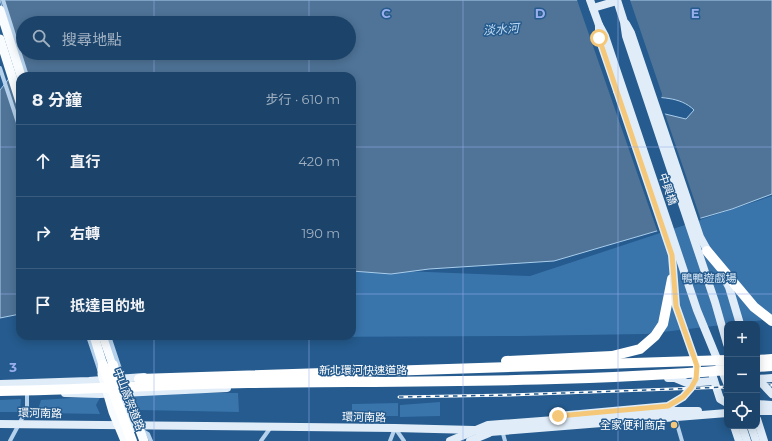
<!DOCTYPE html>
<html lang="zh-TW">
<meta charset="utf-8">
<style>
:root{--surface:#1c446a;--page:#294e72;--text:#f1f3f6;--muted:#a0b0c1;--line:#3a5c7e}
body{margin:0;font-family:Montserrat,"Noto Sans TC",sans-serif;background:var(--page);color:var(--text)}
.controls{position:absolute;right:12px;bottom:12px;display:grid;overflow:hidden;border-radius:8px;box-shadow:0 2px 10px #0003}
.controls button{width:36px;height:36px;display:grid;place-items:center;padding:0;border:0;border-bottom:1px solid var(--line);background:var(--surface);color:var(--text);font:20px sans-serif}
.stop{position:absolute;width:12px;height:12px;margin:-9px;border:3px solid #f5c879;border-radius:50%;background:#fff}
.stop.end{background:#f5c879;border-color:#fff;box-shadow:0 1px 4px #0008}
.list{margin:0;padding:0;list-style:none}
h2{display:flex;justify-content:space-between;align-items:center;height:52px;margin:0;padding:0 16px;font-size:17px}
h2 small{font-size:13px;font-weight:400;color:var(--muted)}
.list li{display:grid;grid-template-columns:26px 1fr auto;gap:12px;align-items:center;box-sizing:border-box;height:72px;padding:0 16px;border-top:1px solid var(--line)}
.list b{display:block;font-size:15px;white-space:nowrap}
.list em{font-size:13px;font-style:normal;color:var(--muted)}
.icon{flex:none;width:22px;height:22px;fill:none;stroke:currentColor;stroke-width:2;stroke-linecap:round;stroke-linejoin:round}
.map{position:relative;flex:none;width:772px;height:441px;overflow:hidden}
.search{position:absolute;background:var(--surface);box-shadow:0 2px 10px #0003;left:16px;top:16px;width:340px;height:44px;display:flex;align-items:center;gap:10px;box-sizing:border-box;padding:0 14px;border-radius:22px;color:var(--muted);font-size:15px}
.panel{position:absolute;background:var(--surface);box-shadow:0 2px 10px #0003;left:16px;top:72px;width:340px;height:268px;border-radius:12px}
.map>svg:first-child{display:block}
</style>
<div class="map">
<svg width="772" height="441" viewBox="0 0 772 441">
<rect width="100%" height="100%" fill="#255b8e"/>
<g fill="#3974ab">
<polygon points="772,196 772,319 646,334 520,336 113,338 112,336 352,336 352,269 530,276"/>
<polygon points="130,393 238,393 239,412 138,410"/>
<polygon points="101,396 96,405 100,414 37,413 41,400"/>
<polygon points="21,399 20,412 0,412 0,400"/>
<polygon points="440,402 440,416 400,417 400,405"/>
<polygon points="398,403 398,416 352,416 352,404"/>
</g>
<path fill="#4f7498" stroke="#a9cdec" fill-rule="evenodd" d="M 0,0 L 772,0 L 772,194 L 732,209 L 554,261 L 429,269 L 391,274 L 352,271 L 352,76 L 20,76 L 20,314 L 0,318 L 0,90 L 18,67 ZM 23,23 L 349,23 L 349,53 L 23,53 ZM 641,96 C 659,98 680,96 694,110 L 686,119 L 661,113 Z"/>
<polygon fill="#255b8e" points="577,0 630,0 662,94 661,100 644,98 647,106 664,111 701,220 658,233"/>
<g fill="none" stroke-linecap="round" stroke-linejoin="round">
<g stroke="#b5d1eb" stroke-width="4">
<polyline points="3,0 27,76"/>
<polyline points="0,68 20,129"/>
<polyline points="88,336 100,372"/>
<polyline points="675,417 682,441"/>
<polyline points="141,430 148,434 151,441"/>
<polyline points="502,430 505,441"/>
<polyline points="10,441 27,409 27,392"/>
<polyline points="261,441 271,427"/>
<polyline points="390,441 395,428 404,441"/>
</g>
<g stroke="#e0edf9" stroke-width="8">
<polyline points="590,0 599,25 599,38 617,91"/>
<polyline points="617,0 624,22 626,36 715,302 727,344"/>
<polyline points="593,8 617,1"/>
<polyline points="626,24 631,33 700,237 710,255"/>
<polyline points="722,274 729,287 740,324"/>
<polyline points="713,377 720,399 727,403"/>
<polyline points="668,378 675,378 687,383 714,381"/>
<polyline points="757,379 772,378"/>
<polyline points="0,384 89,381 144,377"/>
<polyline points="65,393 100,394 227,388"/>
<polyline points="117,393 124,402 134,428"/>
<polyline points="757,404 772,405"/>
<polyline points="757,411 772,411"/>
<polyline points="757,419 764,441"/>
<polyline points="0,424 395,428 474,430 490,432 727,413"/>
<polyline points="734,426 739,441"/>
<polyline points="742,426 747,441"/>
<polyline points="751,426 756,441"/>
<polyline points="450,441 488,425 673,411 698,411"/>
<polyline points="470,441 489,433"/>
</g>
<g stroke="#f9fcff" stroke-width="9">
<polyline points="0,10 21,76"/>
<polyline points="0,39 20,102"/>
<polyline points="94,336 103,365 102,371"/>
<polyline points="103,336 113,365"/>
</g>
<g stroke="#fff" stroke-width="10">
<polyline points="707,251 754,307 772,321"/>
<polyline points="757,360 772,359"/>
<polyline points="506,361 612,356 640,349 655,336 663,324 672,279"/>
<polyline points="757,367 772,366"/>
</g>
<g stroke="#fff" stroke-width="3">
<g id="rail">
<polyline points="757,385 772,385"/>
<polyline points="399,397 510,395 727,387"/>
</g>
</g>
<use href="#rail" stroke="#255b8e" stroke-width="1.5" stroke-dasharray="4.5" stroke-linecap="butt"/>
<polyline stroke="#b5d1eb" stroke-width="4" points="109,336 124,381"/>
<g stroke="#e0edf9" stroke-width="8">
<polyline points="599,25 605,36 697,310 727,383"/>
<polyline points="757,378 772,394"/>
<polyline points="558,416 668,406 683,397 691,388 696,379 697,366 676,306 672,255 617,91"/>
</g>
<g stroke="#f9fcff" stroke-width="9">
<polyline points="102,374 113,412 125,441"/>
<polyline points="121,381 144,441"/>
</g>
<g stroke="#fff" stroke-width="10">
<polyline points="103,365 132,441"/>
<polyline points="113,365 119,391"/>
<polyline points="139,379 727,360"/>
<path d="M 0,391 C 83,390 166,384 248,383 C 408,381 568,383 727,370"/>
</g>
</g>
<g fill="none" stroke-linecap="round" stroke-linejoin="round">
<polyline stroke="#f5c879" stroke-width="5" points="558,416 668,406 683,397 691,388 696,379 697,366 676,306 672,255 599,38"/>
</g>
<path fill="none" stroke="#99afed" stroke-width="1" stroke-opacity="0.55" d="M 154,0 L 154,23M 309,0 L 309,23M 463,0 L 463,441M 618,0 L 618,441M 154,53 L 154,76M 309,53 L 309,76M 0,147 L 20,147M 352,147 L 772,147M 0,294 L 20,294M 352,294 L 772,294M 154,336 L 154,441M 309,336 L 309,441"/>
<circle fill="#f5c879" stroke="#255b8e" stroke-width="1.5" cx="674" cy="425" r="4"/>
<g text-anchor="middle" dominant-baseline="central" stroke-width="3" stroke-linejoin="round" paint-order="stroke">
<g font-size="11" fill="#fff" stroke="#255b8e">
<text transform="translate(668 189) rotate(71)">中興橋</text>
<text x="363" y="370">新北環河快速道路</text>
<text transform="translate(129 399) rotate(69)">中山高架道路</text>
<text transform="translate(40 413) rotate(1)">環河南路</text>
<text transform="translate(364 417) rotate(1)">環河南路</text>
</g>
<g font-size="11" fill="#daeaf8" stroke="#255b8e">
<text x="709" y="278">鴨鴨遊戲場</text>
</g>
<g font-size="11" fill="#fff" stroke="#255b8e" text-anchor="end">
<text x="666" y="425">全家便利商店</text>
</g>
<g font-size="12" font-style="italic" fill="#c1dbf2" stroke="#255b8e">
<text transform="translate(501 29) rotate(-4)">淡水河</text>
</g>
</g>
<g font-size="13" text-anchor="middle" font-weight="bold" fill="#99afed" stroke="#255b8e" stroke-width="3" stroke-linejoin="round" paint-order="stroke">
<text x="386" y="18">C</text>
<text x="540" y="18">D</text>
<text x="695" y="18">E</text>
<text x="13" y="372">3</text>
</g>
</svg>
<div class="controls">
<button>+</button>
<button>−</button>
<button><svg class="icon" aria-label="locate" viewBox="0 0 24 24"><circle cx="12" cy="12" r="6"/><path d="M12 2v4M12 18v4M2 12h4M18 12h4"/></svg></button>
</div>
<div class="stop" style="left:599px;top:38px"></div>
<div class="stop end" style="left:558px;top:416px"></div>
<div class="search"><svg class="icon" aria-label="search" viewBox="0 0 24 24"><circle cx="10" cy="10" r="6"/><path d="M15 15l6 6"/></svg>搜尋地點</div>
<section class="panel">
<h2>8 分鐘<small>步行 · 610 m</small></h2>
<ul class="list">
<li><svg class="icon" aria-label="ahead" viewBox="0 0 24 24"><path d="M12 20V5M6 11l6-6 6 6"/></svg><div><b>直行</b></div><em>420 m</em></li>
<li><svg class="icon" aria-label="right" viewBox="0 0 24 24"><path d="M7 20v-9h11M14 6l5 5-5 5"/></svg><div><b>右轉</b></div><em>190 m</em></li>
<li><svg class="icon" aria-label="arrive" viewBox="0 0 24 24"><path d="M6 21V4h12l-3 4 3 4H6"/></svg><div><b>抵達目的地</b></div></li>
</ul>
</section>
</div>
